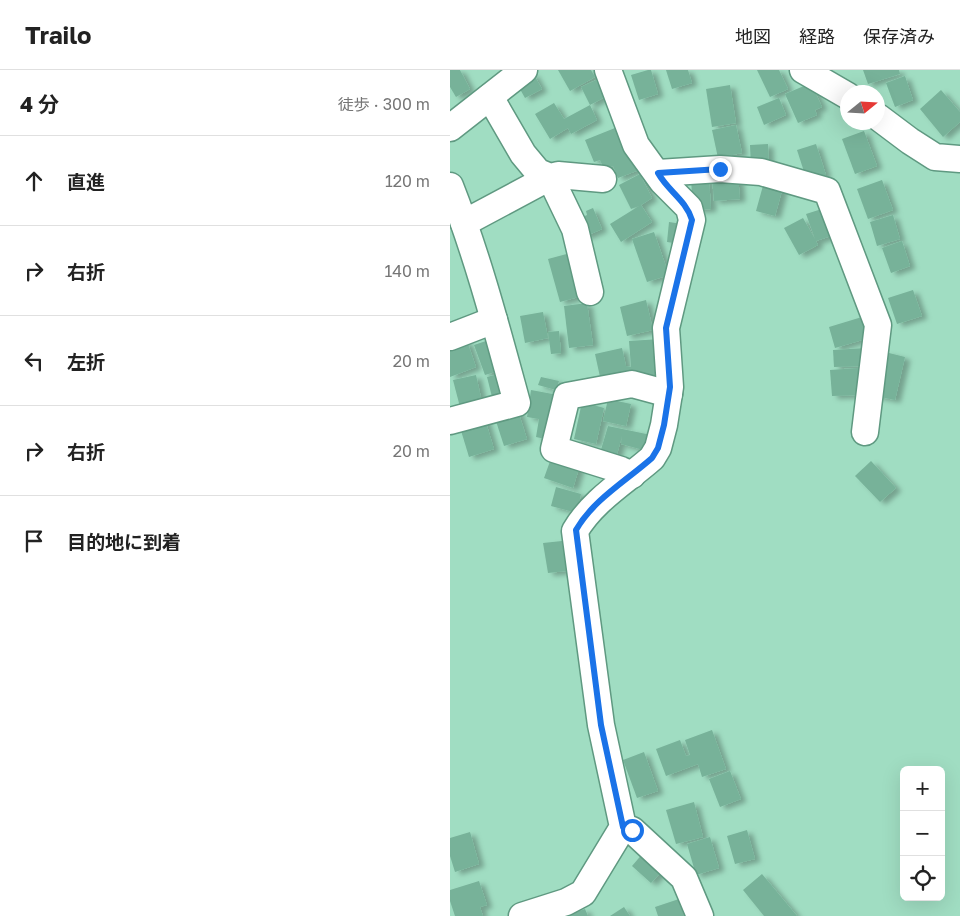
<!DOCTYPE html>
<html lang="ja">
<meta charset="utf-8">
<style>
:root{--surface:#fff;--page:#f2f2f2;--text:#222;--muted:#767676;--line:#e0e0e0}
body{margin:0;font-family:"Golos Text","Noto Sans JP",sans-serif;background:var(--page);color:var(--text)}
.controls{position:absolute;right:15px;bottom:15px;display:grid;overflow:hidden;border-radius:8px;box-shadow:0 5px 20px #0002}
.controls button{width:45px;height:45px;display:grid;place-items:center;padding:0;border:0;border-bottom:1px solid var(--line);background:var(--surface);color:var(--text);font:25px sans-serif}
.compass{position:absolute;left:390px;top:15px;width:45px;height:45px;border-radius:50%;background:var(--surface);box-shadow:0 5px 20px #0002;rotate:72deg}
.stop{position:absolute;width:15px;height:15px;margin:-11px;border:4px solid #1a73e8;border-radius:50%;background:#fff}
.stop.end{background:#1a73e8;border-color:#fff;box-shadow:0 1px 5px #0008}
.list{margin:0;padding:0;list-style:none}
h2{display:flex;justify-content:space-between;align-items:center;height:65px;margin:0;padding:0 20px;font-size:21px}
h2 small{font-size:16px;font-weight:400;color:var(--muted)}
.list li{display:grid;grid-template-columns:32px 1fr auto;gap:15px;align-items:center;box-sizing:border-box;height:90px;padding:0 20px;border-top:1px solid var(--line)}
.list b{display:block;font-size:19px;white-space:nowrap}
.list em{font-size:16px;font-style:normal;color:var(--muted)}
.icon{flex:none;width:28px;height:28px;fill:none;stroke:currentColor;stroke-width:2;stroke-linecap:round;stroke-linejoin:round}
.map{position:relative;flex:none;width:510px;height:846px;overflow:hidden}
header{display:flex;align-items:center;gap:30px;box-sizing:border-box;height:70px;padding:0 25px;background:var(--surface);border-bottom:1px solid var(--line)}
header strong{font-size:24px}
nav{display:flex;gap:28px;margin-inline-start:auto;font-size:18px}
main{display:flex}
aside{flex:1;background:var(--surface)}
.map>svg:first-child{display:block}
</style>
<header>
<strong>Trailo</strong>
<nav><a>地図</a><a>経路</a><a>保存済み</a></nav>
</header>
<main>
<aside>
<h2>4 分<small>徒歩 · 300 m</small></h2>
<ul class="list">
<li><svg class="icon" aria-label="ahead" viewBox="0 0 24 24"><path d="M12 20V5M6 11l6-6 6 6"/></svg><div><b>直進</b></div><em>120 m</em></li>
<li><svg class="icon" aria-label="right" viewBox="0 0 24 24"><path d="M7 20v-9h11M14 6l5 5-5 5"/></svg><div><b>右折</b></div><em>140 m</em></li>
<li><svg class="icon" aria-label="left" viewBox="0 0 24 24"><path d="M17 20v-9H6M10 6l-5 5 5 5"/></svg><div><b>左折</b></div><em>20 m</em></li>
<li><svg class="icon" aria-label="right" viewBox="0 0 24 24"><path d="M7 20v-9h11M14 6l5 5-5 5"/></svg><div><b>右折</b></div><em>20 m</em></li>
<li><svg class="icon" aria-label="arrive" viewBox="0 0 24 24"><path d="M6 21V4h12l-3 4 3 4H6"/></svg><div><b>目的地に到着</b></div></li>
</ul>
</aside>
<div class="map">
<svg width="510" height="846" viewBox="0 0 510 846">
<defs>
<filter id="shadow"><feDropShadow dx="5.5" dy="3" stdDeviation="2.5" flood-color="#0004"/></filter>
</defs>
<rect width="100%" height="100%" fill="#a0ddc2"/>
<g fill="#77b299" filter="url(#shadow)">
<polygon points="0,0 10,0 20,19 6,27 0,17"/>
<polygon points="108,0 141,0 145,7 120,21"/>
<polygon points="198,0 201,0 208,24 189,30 181,5"/>
<polygon points="216,0 238,0 242,13 222,19"/>
<polygon points="307,0 329,0 338,19 320,27"/>
<polygon points="413,0 449,0 450,4 418,14"/>
<polygon points="83,3 92,19 75,28 66,12"/>
<polygon points="455,6 463,30 445,37 436,13"/>
<polygon points="146,10 155,27 140,35 147,50 121,64 118,58 100,69 85,44 104,33 114,49 140,35 131,17"/>
<polygon points="361,13 372,37 365,40 367,45 348,53 335,24"/>
<polygon points="280,15 286,53 262,57 256,19"/>
<polygon points="491,20 510,42 510,52 493,67 470,39"/>
<polygon points="329,28 336,45 314,55 307,37"/>
<polygon points="286,55 292,83 268,88 262,60"/>
<polygon points="165,58 174,81 189,100 168,108 163,96 154,99 150,90 144,92 135,70"/>
<polygon points="414,61 427,96 405,104 392,69"/>
<polygon points="318,74 319,97 301,98 300,75"/>
<polygon points="366,74 376,105 357,111 347,80"/>
<polygon points="190,104 202,128 191,135 202,152 171,172 160,154 189,136 181,139 169,115"/>
<polygon points="288,105 290,129 264,131 262,107"/>
<polygon points="259,108 261,139 243,140 241,109"/>
<polygon points="432,110 443,140 418,149 407,119"/>
<polygon points="314,112 333,117 325,146 306,141"/>
<polygon points="378,137 387,164 366,171 368,175 349,185 334,158 353,148 365,169 356,144"/>
<polygon points="143,138 152,159 134,167 126,150 137,145 136,141"/>
<polygon points="443,145 450,169 427,176 420,152"/>
<polygon points="219,152 232,154 230,174 217,172"/>
<polygon points="204,162 219,205 197,212 182,169"/>
<polygon points="452,171 460,196 441,203 432,178"/>
<polygon points="124,182 136,225 110,232 98,189"/>
<polygon points="463,220 472,246 447,254 438,228"/>
<polygon points="196,230 203,260 177,266 170,237"/>
<polygon points="137,233 143,275 119,278 114,236"/>
<polygon points="93,242 98,268 75,273 70,246"/>
<polygon points="412,247 419,268 385,278 379,257"/>
<polygon points="109,261 111,283 101,284 98,262"/>
<polygon points="45,268 55,299 35,305 24,275"/>
<polygon points="210,269 214,317 152,316 145,284 172,278 176,296 181,297 179,271"/>
<polygon points="17,271 26,297 0,307 0,276"/>
<polygon points="416,278 417,296 384,297 383,280"/>
<polygon points="435,282 455,287 445,330 425,326"/>
<polygon points="408,298 410,325 382,326 380,300"/>
<polygon points="56,302 61,322 42,327 37,307"/>
<polygon points="26,305 32,332 10,337 3,310"/>
<polygon points="91,307 109,311 106,320 88,315"/>
<polygon points="81,320 108,325 100,370 86,367 89,349 77,347"/>
<polygon points="158,329 181,334 176,356 153,351"/>
<polygon points="132,332 154,338 146,374 124,369"/>
<polygon points="67,338 77,369 54,376 44,345"/>
<polygon points="34,346 44,379 19,387 9,354"/>
<polygon points="158,356 201,365 197,381 171,374 172,366 166,388 150,383"/>
<polygon points="103,383 131,392 123,418 94,408"/>
<polygon points="421,391 446,418 430,432 405,406"/>
<polygon points="106,417 131,424 127,443 101,436"/>
<polygon points="112,471 116,501 98,503 93,473"/>
<polygon points="262,660 276,699 252,707 248,694 216,706 206,679 230,670 236,686 240,685 235,670"/>
<polygon points="194,682 208,721 187,728 173,690"/>
<polygon points="280,701 291,729 270,737 259,709"/>
<polygon points="244,732 253,767 226,774 216,740"/>
<polygon points="297,760 305,789 285,794 277,766"/>
<polygon points="20,762 29,794 5,802 0,786 0,768"/>
<polygon points="260,767 269,798 246,805 237,774"/>
<polygon points="194,782 213,800 201,813 182,796"/>
<polygon points="312,804 347,846 314,846 293,820"/>
<polygon points="29,811 37,835 30,837 33,846 5,846 0,831 0,820"/>
<polygon points="229,829 234,846 208,846 205,837"/>
<polygon points="174,837 180,846 160,846"/>
<polygon points="135,839 138,846 115,846"/>
</g>
<g fill="none" stroke-linecap="round" stroke-linejoin="round">
<g stroke="#5f9981" stroke-width="29">
<g id="minor">
<polyline points="353,0 398,26"/>
<polyline points="40,27 73,84 88,102 100,107 108,105 153,109"/>
<polyline points="428,47 460,71 485,87 510,89"/>
<polyline points="0,58 74,0"/>
<polyline points="208,103 270,99 311,102 377,121 428,255 415,362"/>
<path d="M 0,116 C 28,187 47,260 67,333 L 0,351"/>
<polyline points="14,153 100,107 125,159 140,222"/>
<polyline points="0,267 44,250"/>
<polyline points="182,405 171,400 104,379 117,326 182,314 219,324"/>
<polyline points="173,757 182,760 234,808 250,846"/>
<path d="M 72,846 L 116,832 L 133,823 L 173,757 L 151,655 L 125,461 C 143,430 176,411 202,388 L 208,378 L 214,355 L 220,317 L 216,258 L 242,150 L 239,138 L 212,111 L 186,75 L 158,0"/>
</g>
</g>
<use href="#minor" stroke="#fff" stroke-width="26"/>
</g>
<g fill="none" stroke-linecap="round" stroke-linejoin="round">
<path stroke="#1a73e8" stroke-width="6" d="M 182,760 L 173,757 L 151,655 L 126,460 C 143,430 176,411 202,388 L 208,378 L 214,355 L 220,317 L 216,258 L 242,150 C 236,130 218,121 208,103 L 270,99"/>
</g>
</svg>
<div class="controls">
<button>+</button>
<button>−</button>
<button><svg class="icon" aria-label="locate" viewBox="0 0 24 24"><circle cx="12" cy="12" r="6"/><path d="M12 2v4M12 18v4M2 12h4M18 12h4"/></svg></button>
</div>
<svg class="compass" viewBox="-18 -18 36 36"><path d="M0-13l5 13h-10z" fill="#e53935"/><path d="M0 13l5-13h-10z" fill="#767676"/></svg>
<div class="stop" style="left:182px;top:760px"></div>
<div class="stop end" style="left:270px;top:99px"></div>
</div>
</main>
